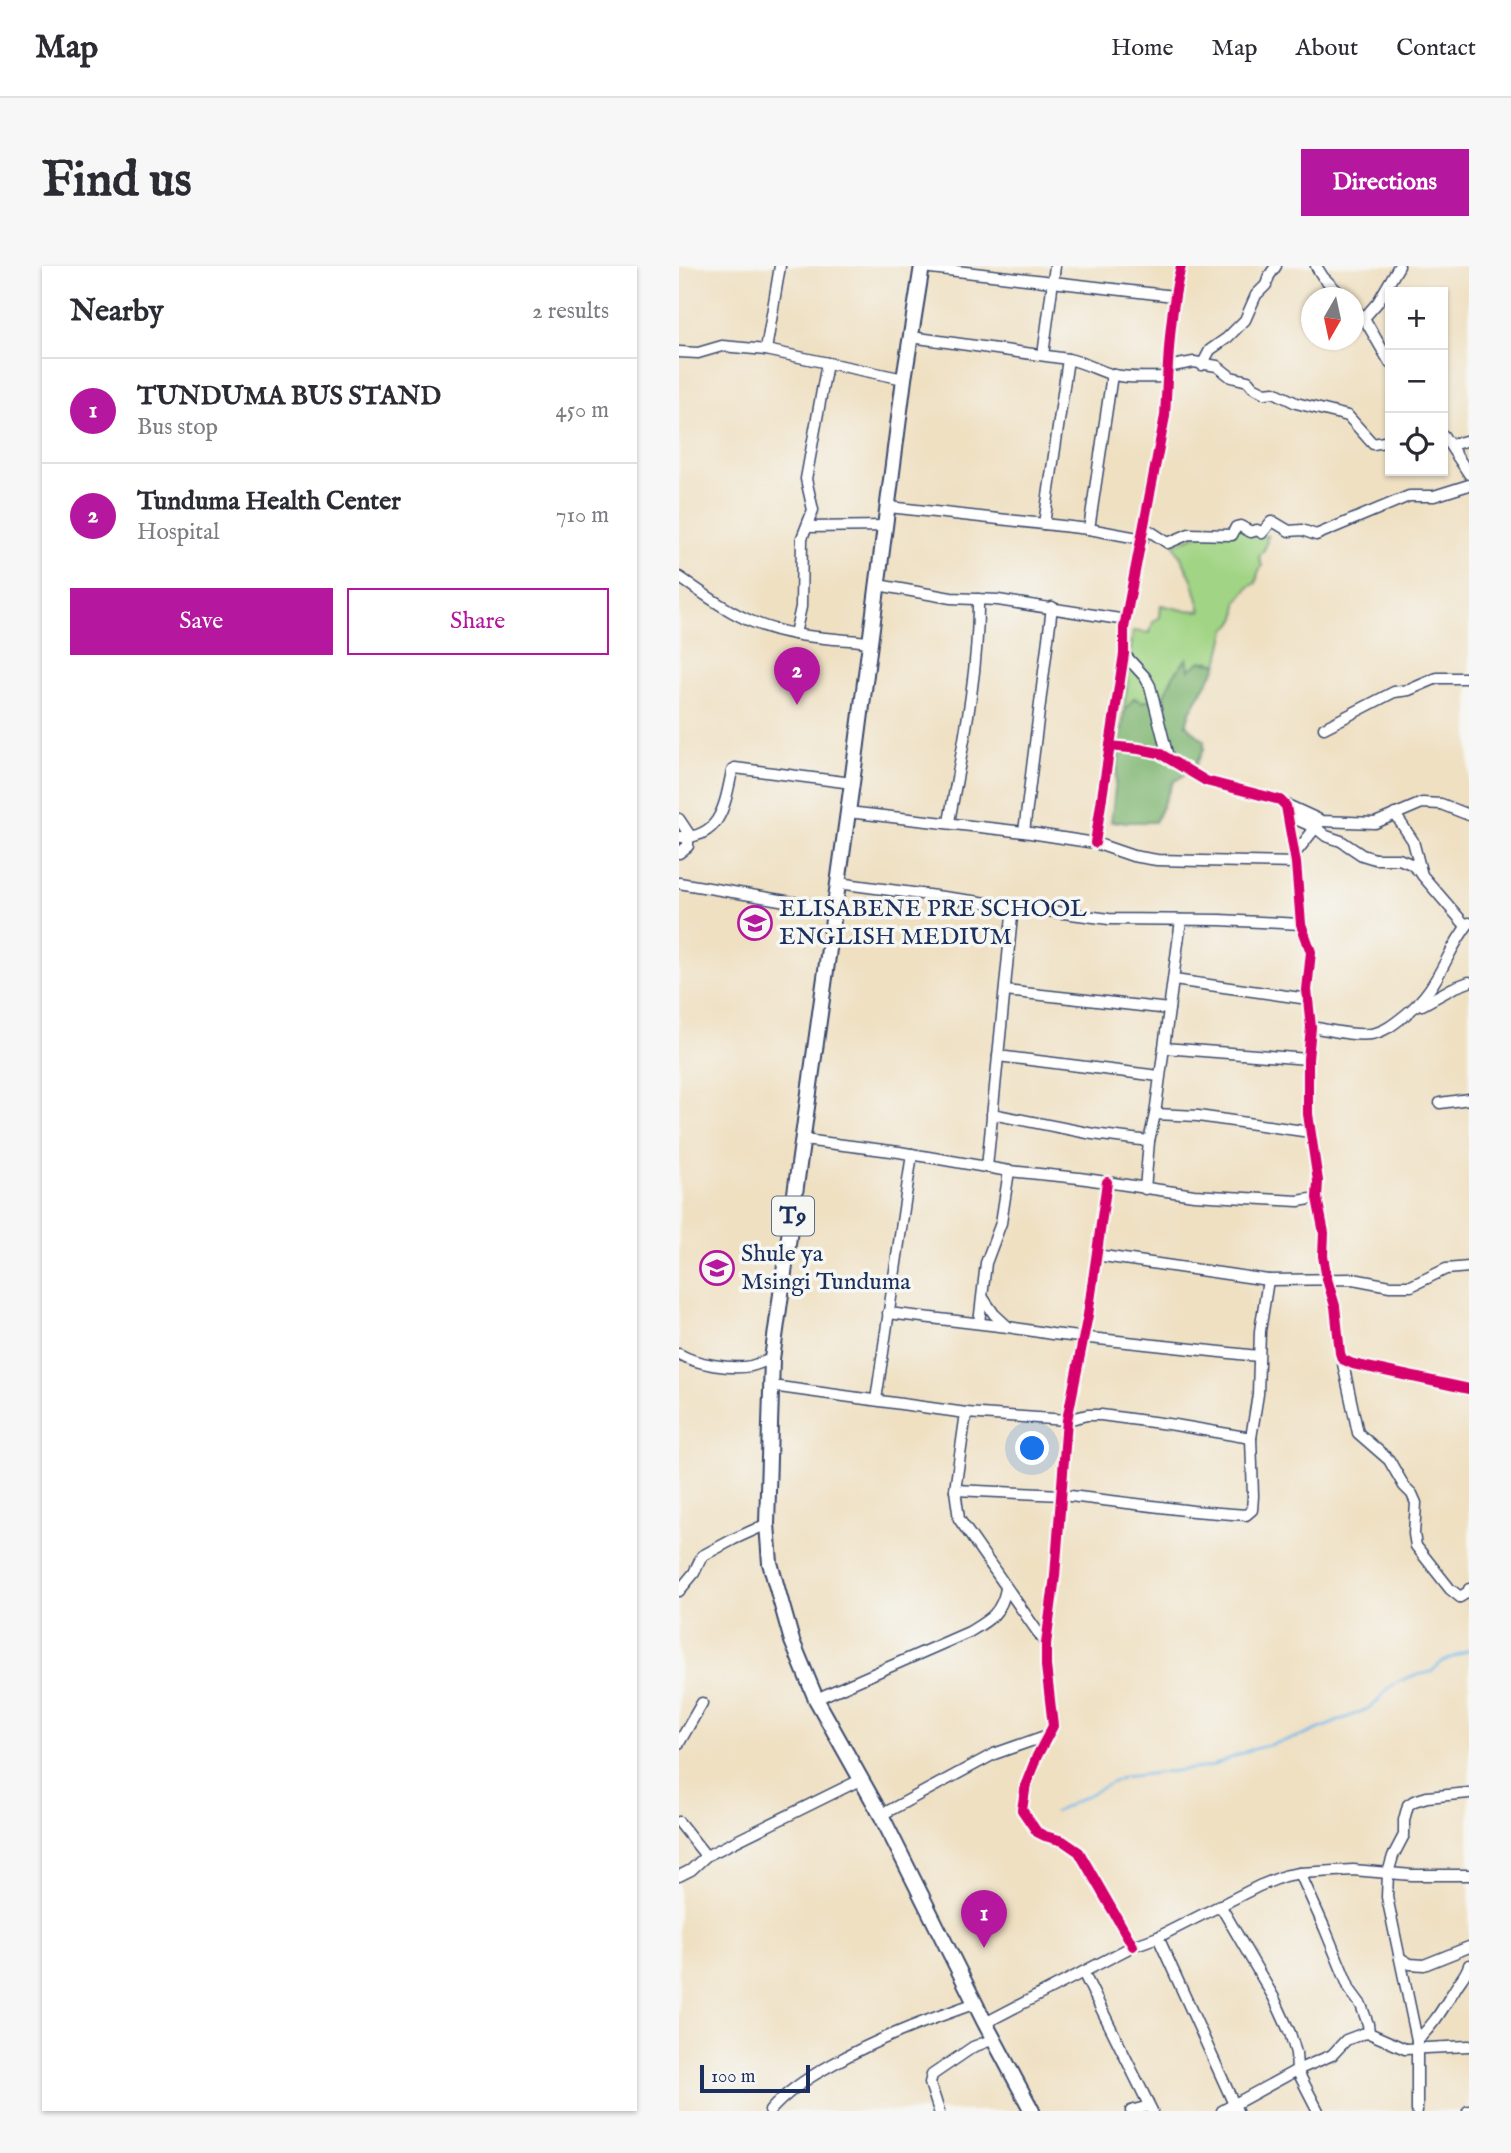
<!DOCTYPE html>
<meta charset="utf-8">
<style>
:root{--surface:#fff;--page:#f7f7f7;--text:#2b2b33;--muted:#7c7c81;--line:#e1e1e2;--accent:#b5179e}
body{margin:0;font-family:"IM FELL English",serif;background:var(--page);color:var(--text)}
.controls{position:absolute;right:21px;top:21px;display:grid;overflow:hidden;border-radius:0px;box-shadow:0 2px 5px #0004}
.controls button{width:63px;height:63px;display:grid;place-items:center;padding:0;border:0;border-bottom:2px solid var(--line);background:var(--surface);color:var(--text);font:35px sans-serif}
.compass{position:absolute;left:622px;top:21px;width:63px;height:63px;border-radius:50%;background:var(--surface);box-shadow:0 2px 5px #0004;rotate:189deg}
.scale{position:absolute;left:21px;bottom:18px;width:110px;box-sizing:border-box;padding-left:7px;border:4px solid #1b2f5e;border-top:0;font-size:19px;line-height:24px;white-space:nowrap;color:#1b2f5e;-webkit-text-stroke:5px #f6f6f2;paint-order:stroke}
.you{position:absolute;left:354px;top:1183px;width:24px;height:24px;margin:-18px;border:5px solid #fff;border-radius:50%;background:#1a73e8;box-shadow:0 0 0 10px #1a73e833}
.badge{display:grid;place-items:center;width:46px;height:46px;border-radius:50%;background:var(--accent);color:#fff;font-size:23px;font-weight:700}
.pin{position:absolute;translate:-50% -58px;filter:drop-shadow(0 2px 4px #0008)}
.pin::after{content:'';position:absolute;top:37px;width:24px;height:21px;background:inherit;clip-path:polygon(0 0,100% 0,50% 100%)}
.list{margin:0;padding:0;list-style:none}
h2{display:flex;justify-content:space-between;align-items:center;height:91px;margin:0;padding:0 28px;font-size:30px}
h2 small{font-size:23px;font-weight:400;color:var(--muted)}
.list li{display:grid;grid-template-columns:46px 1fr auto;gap:21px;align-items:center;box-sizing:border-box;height:105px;padding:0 28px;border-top:2px solid var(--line)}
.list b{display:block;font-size:26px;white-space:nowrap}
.list p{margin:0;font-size:23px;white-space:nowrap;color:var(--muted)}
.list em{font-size:23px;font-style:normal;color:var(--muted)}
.actions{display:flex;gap:14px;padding:21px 28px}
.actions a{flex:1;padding:16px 0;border:2px solid var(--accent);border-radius:0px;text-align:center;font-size:24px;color:var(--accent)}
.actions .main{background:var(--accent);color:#fff}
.icon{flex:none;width:38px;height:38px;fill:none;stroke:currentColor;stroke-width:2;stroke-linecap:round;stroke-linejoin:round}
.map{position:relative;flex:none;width:790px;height:1845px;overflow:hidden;border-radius:0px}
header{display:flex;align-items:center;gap:42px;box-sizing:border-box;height:98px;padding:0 35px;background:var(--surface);border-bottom:2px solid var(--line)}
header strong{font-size:33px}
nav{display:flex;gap:38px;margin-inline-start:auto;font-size:24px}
.intro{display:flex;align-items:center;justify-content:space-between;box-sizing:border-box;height:168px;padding:0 42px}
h1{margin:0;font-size:49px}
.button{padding:18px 32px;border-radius:0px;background:var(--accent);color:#fff;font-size:24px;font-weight:700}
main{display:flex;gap:42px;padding:0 42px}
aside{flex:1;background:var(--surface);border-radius:0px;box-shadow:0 2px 5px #0004}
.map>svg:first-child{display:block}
</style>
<header>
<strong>Map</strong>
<nav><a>Home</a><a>Map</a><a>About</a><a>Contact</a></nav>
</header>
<div class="intro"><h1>Find us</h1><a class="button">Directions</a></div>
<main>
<aside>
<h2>Nearby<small>2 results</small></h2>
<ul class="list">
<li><span class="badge">1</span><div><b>TUNDUMA BUS STAND</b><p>Bus stop</p></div><em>450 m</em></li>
<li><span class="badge">2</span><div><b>Tunduma Health Center</b><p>Hospital</p></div><em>710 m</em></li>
</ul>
<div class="actions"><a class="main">Save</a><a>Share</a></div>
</aside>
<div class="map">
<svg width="790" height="1845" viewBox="0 0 790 1845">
<rect width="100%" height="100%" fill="#f6f6f2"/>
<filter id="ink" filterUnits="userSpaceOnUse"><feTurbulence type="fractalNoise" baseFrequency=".0143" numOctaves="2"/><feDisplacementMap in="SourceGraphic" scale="14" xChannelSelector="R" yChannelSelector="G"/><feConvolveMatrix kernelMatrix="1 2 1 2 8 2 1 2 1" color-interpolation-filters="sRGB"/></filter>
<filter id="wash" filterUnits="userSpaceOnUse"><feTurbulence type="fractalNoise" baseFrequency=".00686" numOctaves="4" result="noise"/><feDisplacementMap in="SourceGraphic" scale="28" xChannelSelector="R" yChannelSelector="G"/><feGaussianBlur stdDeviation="1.57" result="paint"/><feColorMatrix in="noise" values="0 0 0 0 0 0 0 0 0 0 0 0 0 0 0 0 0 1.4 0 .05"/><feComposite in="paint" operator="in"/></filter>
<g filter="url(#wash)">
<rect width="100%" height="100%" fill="#efe0c2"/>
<polygon fill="#a1d484" stroke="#5e8271" stroke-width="2" points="563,254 581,271 589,269 586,282 580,291 583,300 579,307 577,317 570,321 558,336 558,348 556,354 547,364 539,398 530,395 509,404 508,393 494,410 485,430 463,436 455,432 445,446 454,365 471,367 474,356 481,351 482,339 504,344 522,345 513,313 495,278 526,266 546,267 551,259"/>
<polygon fill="#80b672" stroke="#4e7268" stroke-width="2" points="508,392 510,404 522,395 539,398 511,446 507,459 525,475 525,483 514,504 494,516 476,556 432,556 445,446 455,432 464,436 485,430 494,410"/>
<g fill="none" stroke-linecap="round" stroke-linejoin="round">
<polyline stroke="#72b8e8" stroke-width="2.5" points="376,1546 444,1511 531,1501 568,1485 626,1469 688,1443 697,1437 709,1422 719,1416 730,1411 752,1406 763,1396 790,1384"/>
</g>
</g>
<g filter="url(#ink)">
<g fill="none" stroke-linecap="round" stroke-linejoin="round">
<g stroke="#3b4a6d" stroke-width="13">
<g id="minor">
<polyline points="637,0 644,11 665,32"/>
<polyline points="243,1 495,30"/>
<polyline points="674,42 685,52 711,97"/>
<polyline points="685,52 699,36 720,0"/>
<path d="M 232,71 L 389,93 C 404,96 416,103 431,108 C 449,113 469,111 487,111"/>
<polyline points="87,84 101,0"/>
<polyline points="0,86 19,87 43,80 87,84 225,113"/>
<polyline points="364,89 376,0"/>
<polyline points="523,99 531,84 548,72 566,54 577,29 587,19 590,10 597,0"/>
<polyline points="488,101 515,96 538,100 552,111 569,115 574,121 586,127 595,126 617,137 669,150 694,178 711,175"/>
<polyline points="764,169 790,208"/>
<polyline points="772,179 790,174"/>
<polyline points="210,241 410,263 464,273"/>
<polyline points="365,258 389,93"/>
<polyline points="128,261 207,260"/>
<polyline points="466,262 489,277 510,268 553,269 557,261 561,260 572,266 578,264 583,267 592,256 595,256 610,265 623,264 637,269 730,230 755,230 790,219"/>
<polyline points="410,263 433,109"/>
<path d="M 0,311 C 24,327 47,345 74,356 C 111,372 152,372 191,376"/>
<polyline points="199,319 272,332 319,334 447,354"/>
<polyline points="116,368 122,341 123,272 134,244 127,213 148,97"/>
<polyline points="445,388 466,411 471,420 489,491"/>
<polyline points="645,462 715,426 730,424 758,412 790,412"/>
<polyline points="431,480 460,483 480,487 527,515 601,534 607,540 617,597 622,658 632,686 628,724 632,761 629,793 629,848 639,915 638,932 645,967 644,990 648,1013 656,1040 661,1087 663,1093 674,1098 790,1123"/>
<polyline points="606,538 643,555 696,557 743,537 762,538 790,549"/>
<polyline points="608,542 621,555 637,562 647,570 662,575 683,589 696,593 720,593 732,598 741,606"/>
<polyline points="169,546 345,566 416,577 454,590 478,594 617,597"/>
<polyline points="716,548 734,575 743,609 787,660"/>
<polyline points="0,553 12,571"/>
<path d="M 270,556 C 283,484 300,406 299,333"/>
<polyline points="345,566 373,341"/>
<path d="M 0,571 C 42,573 46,538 53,505 L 56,502 L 173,517"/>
<path d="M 416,577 L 445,388 L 445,362 L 486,150 C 489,100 490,49 502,0"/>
<polyline points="0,587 9,580 9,572"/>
<polyline points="615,589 641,556"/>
<polyline points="0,617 155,643"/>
<polyline points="159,617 430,653 541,654 622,658"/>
<polyline points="495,714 629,733"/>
<polyline points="326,725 490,743"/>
<polyline points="743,739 774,722 790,716"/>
<path d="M 632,761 C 651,764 673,770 692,768 C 705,766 715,758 725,750 C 762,721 764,690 790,657"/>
<polyline points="485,782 629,793"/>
<polyline points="319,790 480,810"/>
<polyline points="761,837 790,833"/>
<polyline points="313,848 414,868 470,875"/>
<polyline points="476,848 519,850 631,866"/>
<polyline points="125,874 220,886 330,905 400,912 515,929 619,935 638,932"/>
<polyline points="308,901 334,640"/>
<polyline points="428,916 409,1049 388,1154 376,1310 367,1378 367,1400 374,1460 358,1490 347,1518 343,1544 358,1566 366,1570 384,1575 400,1586 454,1680"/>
<polyline points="466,923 470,875 476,848 502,654"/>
<polyline points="417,989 589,1014 674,1013 711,1020 732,1020 767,1003 790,1001"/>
<polyline points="304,1032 315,1048 328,1060"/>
<polyline points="209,1047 329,1061 373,1068 579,1090"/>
<polyline points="300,1057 307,997 322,957 330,905"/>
<path d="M 0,1088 C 17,1098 52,1104 72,1100 C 79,1098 86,1095 93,1093"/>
<polyline points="663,1093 679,1167 710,1194 725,1220 733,1228 737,1237 735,1268 737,1280 771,1323 781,1331 789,1326 790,1323"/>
<polyline points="93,1120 287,1147 276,1224 280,1253 367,1378"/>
<polyline points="197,1134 233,888"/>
<polyline points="287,1147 388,1154 408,1149 422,1149 496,1159 572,1172"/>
<polyline points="276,1224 383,1229 514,1245 567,1249 573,1244 574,1230 572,1172 579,1128 581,1065 589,1014"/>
<polyline points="0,1325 15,1307 23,1290 55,1273 88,1258"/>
<path d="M 137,1433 L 290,1366 C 310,1354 322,1348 327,1323"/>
<polyline points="0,1477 23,1437"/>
<polyline points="202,1549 315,1488 369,1469"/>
<polyline points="0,1556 27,1590"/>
<polyline points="621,1607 646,1663 671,1724 682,1739 689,1758 690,1767"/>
<polyline points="0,1610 12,1604 27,1590 183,1513"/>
<polyline points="541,1639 595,1732 611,1767 617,1787 618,1804 639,1845"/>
<polyline points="479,1671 558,1845"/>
<polyline points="721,1692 731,1698 745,1699 790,1681"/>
<polyline points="404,1706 473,1845"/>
<polyline points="306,1757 454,1680 479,1671 580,1620 605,1610 621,1607 674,1604 733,1609 790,1609"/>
<path d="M 738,1774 C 755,1759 764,1742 776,1723 C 781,1714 787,1709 790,1699"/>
<path d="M 91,1845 C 108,1825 130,1811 152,1799 C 199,1772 246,1755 297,1737"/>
<polyline points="260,1845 251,1817 253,1809 294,1781 315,1773"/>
<polyline points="452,1845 470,1840"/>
<polyline points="543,1845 618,1804 653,1789 667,1774 683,1768 690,1767 726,1783 790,1780"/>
<polyline points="738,1845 738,1774 708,1631 709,1607 714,1590 725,1569 725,1554 729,1539 735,1535 748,1531 790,1527"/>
<polyline points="789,1845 790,1845"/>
</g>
</g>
<g stroke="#3b4a6d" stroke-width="18">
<polyline id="highway" points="243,0 225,113 173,517 93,1093 88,1258 91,1297 113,1375 137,1433 202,1549 306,1757 353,1845"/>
</g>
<use href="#minor" stroke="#fff" stroke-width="10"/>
<use href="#highway" stroke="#fff" stroke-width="14"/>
<g stroke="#f6f6f2" stroke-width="15">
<g id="cycleway">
<polyline points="431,480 460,483 480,487 527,515 601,534 607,540 617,597 622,658 632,686 628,724 632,761 629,793 629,848 639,915 638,932 645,967 644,990 648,1013 656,1040 661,1087 663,1093 674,1098 790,1123"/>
<path d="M 416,577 L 445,388 L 445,362 L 486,150 C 489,100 490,49 502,0"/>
<polyline points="428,916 409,1049 388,1154 376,1310 367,1378 367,1400 374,1460 358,1490 347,1518 343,1544 358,1566 366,1570 384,1575 400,1586 454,1680"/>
</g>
</g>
<use href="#cycleway" stroke="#d6006c" stroke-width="10"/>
</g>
</g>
<defs>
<g id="school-ring" transform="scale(1.75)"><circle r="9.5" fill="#f6f6f2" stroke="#b5179e" stroke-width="1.5"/><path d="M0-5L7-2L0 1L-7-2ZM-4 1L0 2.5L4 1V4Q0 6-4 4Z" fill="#b5179e"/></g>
</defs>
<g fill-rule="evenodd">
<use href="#school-ring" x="76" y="657"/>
<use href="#school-ring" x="38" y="1002"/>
</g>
<g text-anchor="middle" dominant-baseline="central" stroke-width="7" stroke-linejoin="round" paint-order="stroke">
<rect fill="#f6f6f2" stroke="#5d6b8a" stroke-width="2" x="93" y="930.5" width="42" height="39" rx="5"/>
<g font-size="23" font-weight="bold" fill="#1b2f5e">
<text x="114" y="950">T9</text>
</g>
<g font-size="24" fill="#1b2f5e" stroke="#f6f6f2" text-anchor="start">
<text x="100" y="643">ELISABENE PRE SCHOOL<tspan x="100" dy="28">ENGLISH MEDIUM</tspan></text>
<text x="62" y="988">Shule ya<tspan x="62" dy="28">Msingi Tunduma</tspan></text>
</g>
</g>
</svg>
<div class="controls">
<button>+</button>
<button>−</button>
<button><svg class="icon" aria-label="locate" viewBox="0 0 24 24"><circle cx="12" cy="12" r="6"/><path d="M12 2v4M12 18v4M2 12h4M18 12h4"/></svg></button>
</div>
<svg class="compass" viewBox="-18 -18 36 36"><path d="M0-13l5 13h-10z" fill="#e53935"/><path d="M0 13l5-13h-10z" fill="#7c7c81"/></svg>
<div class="scale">100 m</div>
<div class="you"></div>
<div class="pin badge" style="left:305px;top:1682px">1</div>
<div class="pin badge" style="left:118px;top:439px">2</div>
</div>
</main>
